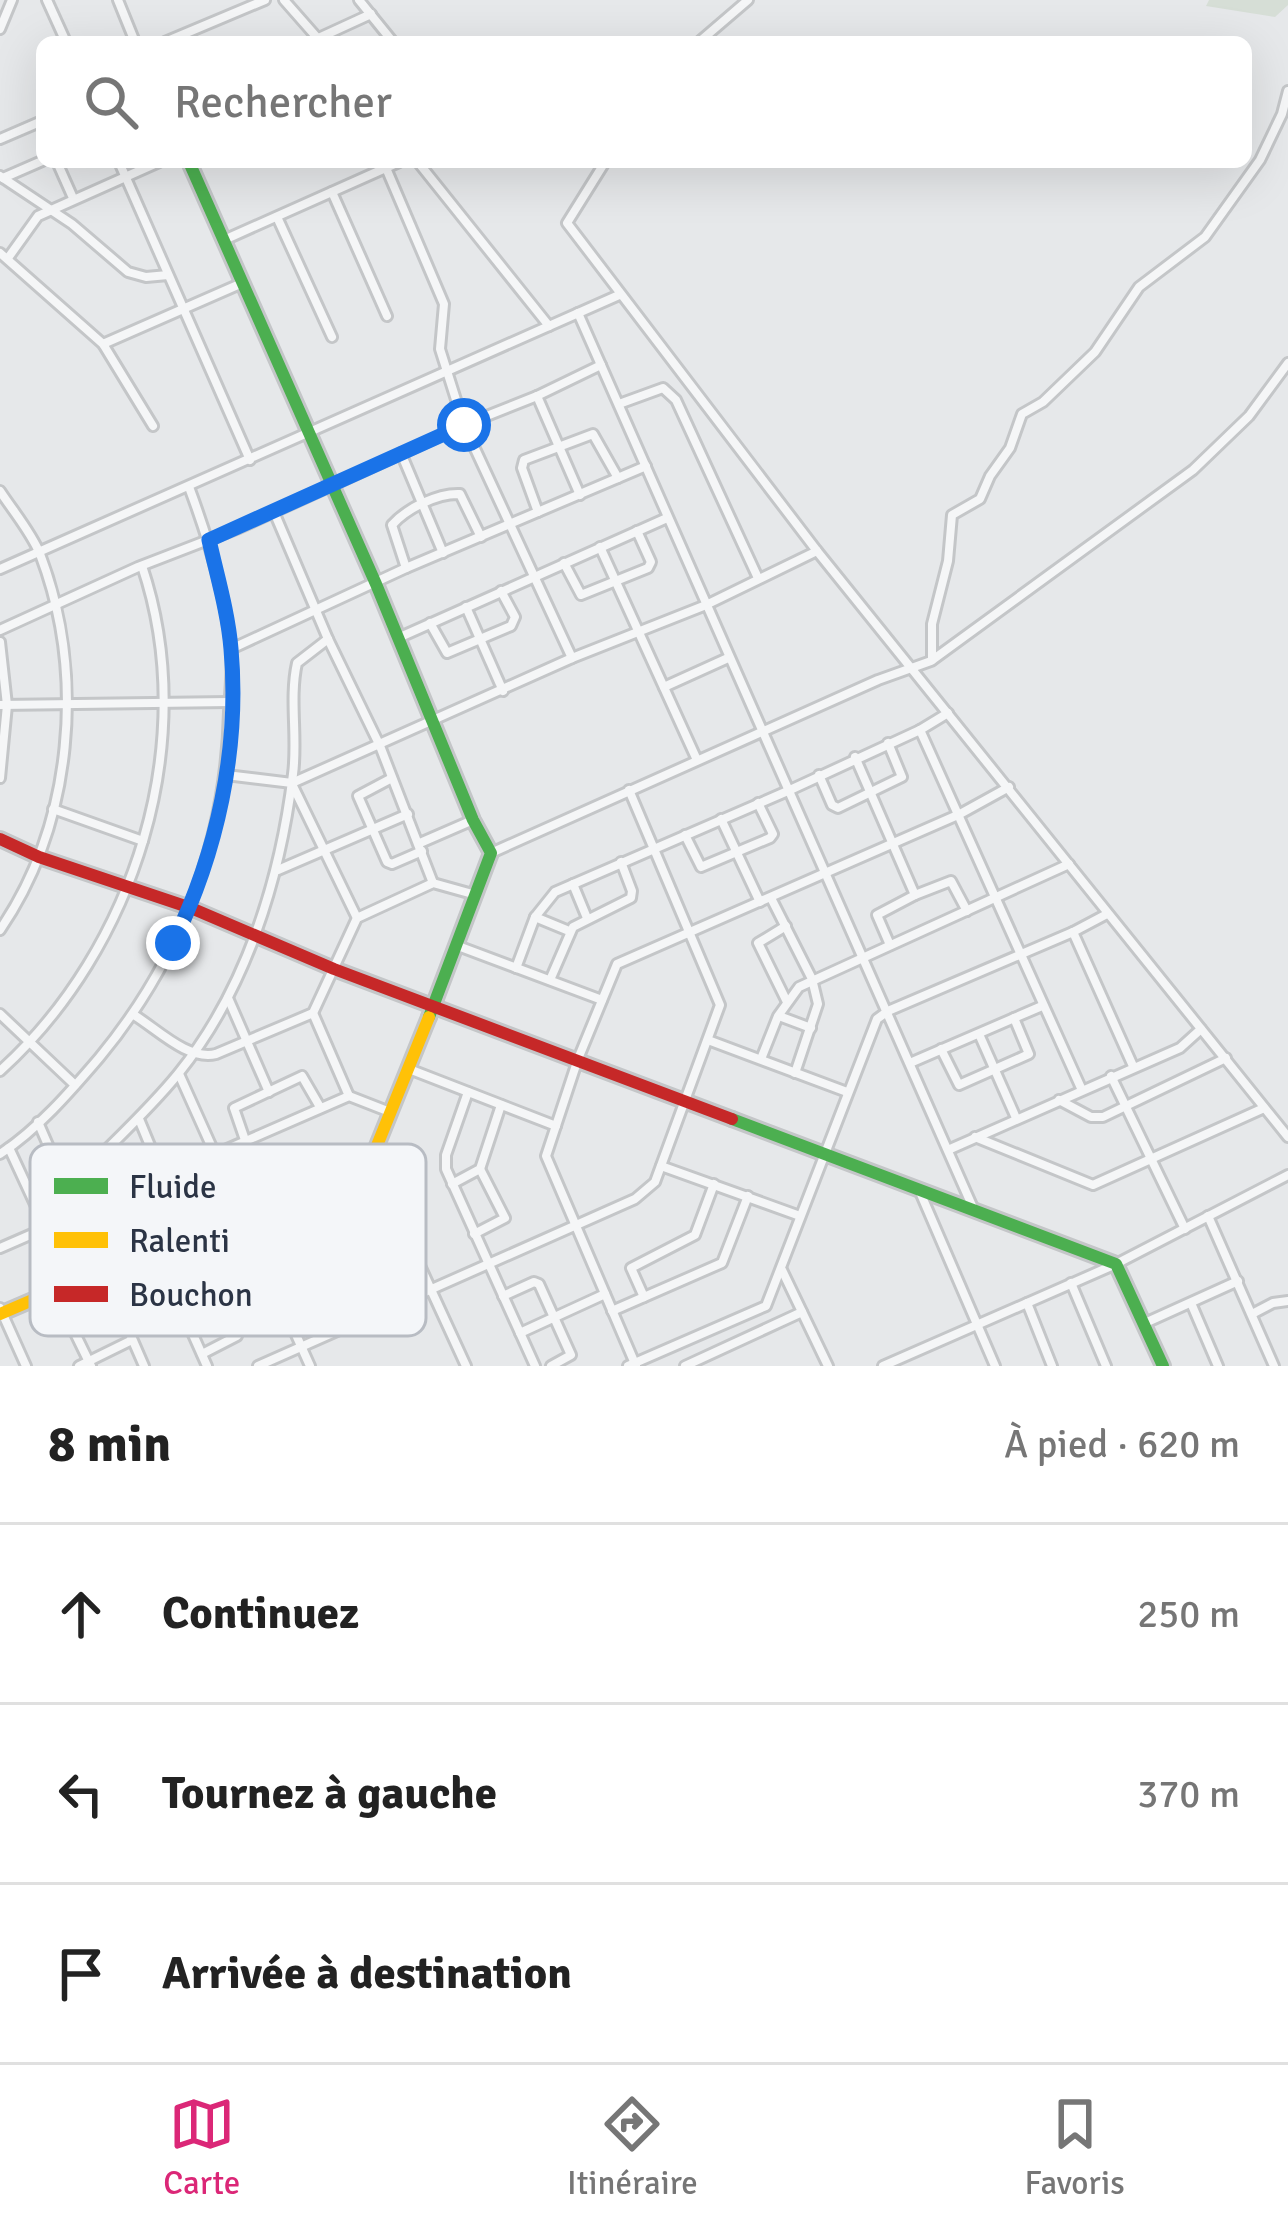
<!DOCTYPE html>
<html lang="fr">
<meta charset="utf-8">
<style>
:root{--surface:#fff;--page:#f6f6f6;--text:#222;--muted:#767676;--line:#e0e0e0;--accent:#db2777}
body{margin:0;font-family:Signika,sans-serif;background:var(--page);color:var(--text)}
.stop{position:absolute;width:36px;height:36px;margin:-27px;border:9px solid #1a73e8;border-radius:50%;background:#fff}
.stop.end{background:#1a73e8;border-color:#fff;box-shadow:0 3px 12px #0008}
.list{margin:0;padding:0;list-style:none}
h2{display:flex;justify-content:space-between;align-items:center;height:156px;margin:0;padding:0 48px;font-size:51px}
h2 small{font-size:39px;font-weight:400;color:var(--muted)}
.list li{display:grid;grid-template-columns:78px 1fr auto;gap:36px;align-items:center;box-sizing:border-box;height:180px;padding:0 48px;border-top:3px solid var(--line)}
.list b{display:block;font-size:45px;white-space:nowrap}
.list em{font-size:39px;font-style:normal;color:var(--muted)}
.icon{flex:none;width:66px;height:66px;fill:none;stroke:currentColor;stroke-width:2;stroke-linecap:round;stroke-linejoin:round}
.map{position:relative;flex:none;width:1288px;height:1366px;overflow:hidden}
.search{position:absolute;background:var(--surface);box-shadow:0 12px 48px #0002;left:36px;right:36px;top:36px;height:132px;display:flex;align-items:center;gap:30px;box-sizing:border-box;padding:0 42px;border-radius:18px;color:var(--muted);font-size:45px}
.sheet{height:696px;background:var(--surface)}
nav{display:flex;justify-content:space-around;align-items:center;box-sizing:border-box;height:168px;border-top:3px solid var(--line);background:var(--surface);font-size:33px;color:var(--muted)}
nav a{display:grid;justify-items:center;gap:6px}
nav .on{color:var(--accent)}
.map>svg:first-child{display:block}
</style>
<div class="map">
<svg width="1288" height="1366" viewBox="0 0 1288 1366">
<rect width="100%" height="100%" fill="#e6e8ea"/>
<polygon fill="#d6ded6" points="1209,0 1288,0 1288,5 1275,17 1206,6"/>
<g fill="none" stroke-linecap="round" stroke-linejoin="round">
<g stroke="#c4c6c8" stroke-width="14">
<g id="street">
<polyline points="47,0 66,42"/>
<polyline points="118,0 135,42"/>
<polyline points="284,0 320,41"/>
<polyline points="359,0 393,42"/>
<polyline points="0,29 12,0"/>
<polyline points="165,42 265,0"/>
<polyline points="310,42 371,14"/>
<polyline points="699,42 748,0"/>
<polyline points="0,139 42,121"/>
<polyline points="57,162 73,198"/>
<polyline points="119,162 250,460"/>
<polyline points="418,162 549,326"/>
<polyline points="605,162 567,223 817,551 1288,1137"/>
<polyline points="386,168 444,304 440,349 464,425 572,658"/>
<polyline points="0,176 72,224 128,272 146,277 168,275"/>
<polyline points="3,178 42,161"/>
<polyline points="332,192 387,316"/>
<polyline points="277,217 332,337"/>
<polyline points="224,240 399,162"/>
<polyline points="0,253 103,344 153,426"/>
<polyline points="8,258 38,216 159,162"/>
<polyline points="578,313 974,1210"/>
<polyline points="103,344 240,284"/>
<polyline points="537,396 580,495"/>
<polyline points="619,404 663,388 676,400 758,578"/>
<polyline points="401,453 443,553"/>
<path d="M 0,491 C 13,511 31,532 40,554 C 86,675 73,823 0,930"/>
<polyline points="274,512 328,639 380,746 433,883"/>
<polyline points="538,512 522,468 524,460 593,434 618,478"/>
<polyline points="600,547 697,760"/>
<polyline points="564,563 581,595 648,568 651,562 637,531"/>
<path d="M 406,568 L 392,525 C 407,508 438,493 460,494 L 481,537"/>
<polyline points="0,569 619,295"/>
<polyline points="466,607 503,691"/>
<polyline points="430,623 447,653 511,626 515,617 501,591"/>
<polyline points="0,630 138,567 239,528 464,425 537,396 601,365"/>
<polyline points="398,638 667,518"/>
<polyline points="0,642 7,705 0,778"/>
<polyline points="231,649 406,568 646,466"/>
<polyline points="932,660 932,624 948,561 952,515 980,499 990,476 1010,448 1022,414 1043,402 1095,352 1139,287 1205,237 1260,160 1282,114 1288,91"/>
<polyline points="664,687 728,658"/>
<polyline points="0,705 230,702"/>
<polyline points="920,730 1081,1088"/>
<polyline points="855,757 915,895"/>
<polyline points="226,775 292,783 572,658 706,605 817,551"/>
<polyline points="819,775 832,805 838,808 902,777 888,743"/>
<polyline points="392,778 358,796 387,862 392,864 422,851"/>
<polyline points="292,784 357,918"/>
<polyline points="53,809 143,841"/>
<polyline points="721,819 760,902"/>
<polyline points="685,835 701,867 770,838 773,834 758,803"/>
<polyline points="420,843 473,820"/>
<polyline points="491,853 878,680 931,661 1193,470 1249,416 1288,363"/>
<polyline points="278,870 408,814"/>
<polyline points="573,884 587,918"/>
<polyline points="771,898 812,979 818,1004 795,1073"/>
<polyline points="535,917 569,931"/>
<polyline points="786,926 758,943 787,1002"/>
<polyline points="1073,932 1133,1066"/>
<polyline points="890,945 877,915 915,895 951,881 967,911"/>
<polyline points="458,946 602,1000"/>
<polyline points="516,968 535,917 555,892 790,790 920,730 948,713"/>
<polyline points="550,980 573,927 631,898 632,891 621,862"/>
<polyline points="228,998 269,1092"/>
<polyline points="313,1013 349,1096"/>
<polyline points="0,1014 75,1085"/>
<path d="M 134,1015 C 157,1029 188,1061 216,1054 L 313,1013 L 357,918 L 433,883 L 476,895"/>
<polyline points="779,1016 811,1028"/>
<polyline points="979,1034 1016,1118"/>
<polyline points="708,1040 847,1092"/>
<polyline points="941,1049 959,1085 1029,1054 1014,1018"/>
<polyline points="761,1059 778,1016 799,987 1069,864"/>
<polyline points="910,1063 1042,1006"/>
<polyline points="409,1069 556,1126"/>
<path d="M 0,1071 C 135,949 201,741 142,566"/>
<polyline points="179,1074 310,1366"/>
<polyline points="1111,1076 1185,1229"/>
<polyline points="468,1092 446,1155 446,1169 535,1366"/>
<polyline points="1059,1100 1091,1117 1103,1117 1226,1058"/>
<polyline points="139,1119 163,1177"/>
<polyline points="38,1122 144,1366"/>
<polyline points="975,1137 1093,1185 1264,1108"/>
<polyline points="245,1140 234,1108 302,1076 320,1107"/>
<polyline points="113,1145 132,1190"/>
<polyline points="9,1148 46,1228"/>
<polyline points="948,1150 1180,1048 1201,1029"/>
<polyline points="374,1153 405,1233 466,1366"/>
<path d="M 0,1154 C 37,1130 70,1092 99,1058 C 181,959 226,840 229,712 C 230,691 233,668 231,647 C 225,593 208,538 189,487"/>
<polyline points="661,1166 800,1216"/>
<polyline points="311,1179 377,1313"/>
<polyline points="452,1184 480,1169 501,1105"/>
<polyline points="920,1192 995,1366"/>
<path d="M 107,1201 L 95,1161 C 123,1133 152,1106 178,1074 C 246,990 280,880 293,774 C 298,738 289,699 297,663 L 328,639"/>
<polyline points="325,1210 308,1226 335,1289 343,1292 361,1282"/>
<polyline points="1208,1216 1274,1366"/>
<polyline points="474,1234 505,1218 480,1169"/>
<polyline points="154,1247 207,1366"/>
<polyline points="0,1248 349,1096 390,1112"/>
<polyline points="782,1270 828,1366"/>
<polyline points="1071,1283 1106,1366"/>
<polyline points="170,1284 204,1268 209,1271 237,1336 202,1354"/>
<polyline points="503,1296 534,1282 539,1284 571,1355 551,1366"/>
<polyline points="644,1297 631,1268 695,1235 714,1184"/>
<polyline points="1027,1303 1052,1366"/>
<polyline points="1191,1303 1218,1366"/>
<polyline points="0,1308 26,1366"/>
<polyline points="612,1311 722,1263 748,1196"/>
<polyline points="1252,1314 1273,1303 1288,1301"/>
<polyline points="186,1320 343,1246"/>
<polyline points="1145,1323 1238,1281"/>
<polyline points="520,1333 605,1294"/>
<polyline points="79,1366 132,1340"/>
<polyline points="91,1366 72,1327 116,1304"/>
<polyline points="258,1366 635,1199 655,1182 720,1005 629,790"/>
<polyline points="628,1366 766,1306 877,1019 888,1011 1073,932 1107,914"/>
<polyline points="636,1366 546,1156 578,1059 617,964 960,814 1009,787"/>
<polyline points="685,1366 802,1312"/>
<polyline points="883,1366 1116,1264 1288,1175"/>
</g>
</g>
<g stroke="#c4c6c8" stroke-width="18">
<g id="fast">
<polyline points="189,162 376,584 473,820 491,853 429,1017"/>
<polyline points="732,1119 1116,1264 1163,1366"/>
</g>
</g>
<g stroke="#c4c6c8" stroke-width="18">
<polyline id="slow" points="0,1314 374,1153 429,1017"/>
</g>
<g stroke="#c4c6c8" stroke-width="18">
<polyline id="jam" points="0,839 39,857 191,908 334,969 732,1119"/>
</g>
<use href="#street" stroke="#f5f6f7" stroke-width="8"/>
<use href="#fast" stroke="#4caf50" stroke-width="12"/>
<use href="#slow" stroke="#ffc107" stroke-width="12"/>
<use href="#jam" stroke="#c62828" stroke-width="12"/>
</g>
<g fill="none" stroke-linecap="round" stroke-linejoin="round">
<path stroke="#1a73e8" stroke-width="15" d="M 173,943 C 217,853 240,749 231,649 C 228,612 217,576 209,540 L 464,425"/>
</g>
<rect x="30" y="1144" width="396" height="192" rx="18" fill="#f4f6f9" stroke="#b8bcc3" stroke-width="3"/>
<rect x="54" y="1178" width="54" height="16" fill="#4caf50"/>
<rect x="54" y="1232" width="54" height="16" fill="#ffc107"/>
<rect x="54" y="1286" width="54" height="16" fill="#c62828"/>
<g font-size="33" fill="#2b3445">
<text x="129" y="1198">Fluide</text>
<text x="129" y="1252">Ralenti</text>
<text x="129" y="1306">Bouchon</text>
</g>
</svg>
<div class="stop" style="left:464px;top:425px"></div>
<div class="stop end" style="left:173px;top:943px"></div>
<div class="search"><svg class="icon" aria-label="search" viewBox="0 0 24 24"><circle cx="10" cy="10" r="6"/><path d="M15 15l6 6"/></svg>Rechercher</div>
</div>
<section class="sheet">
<h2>8 min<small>À pied · 620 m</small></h2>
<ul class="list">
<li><svg class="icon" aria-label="ahead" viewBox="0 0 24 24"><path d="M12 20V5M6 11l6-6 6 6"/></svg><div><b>Continuez</b></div><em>250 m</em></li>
<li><svg class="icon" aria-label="left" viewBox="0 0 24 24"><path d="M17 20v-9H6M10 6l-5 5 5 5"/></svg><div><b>Tournez à gauche</b></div><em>370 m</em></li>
<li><svg class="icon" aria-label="arrive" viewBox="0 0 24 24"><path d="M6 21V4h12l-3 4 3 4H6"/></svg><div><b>Arrivée à destination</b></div></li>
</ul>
</section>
<nav>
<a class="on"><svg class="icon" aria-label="map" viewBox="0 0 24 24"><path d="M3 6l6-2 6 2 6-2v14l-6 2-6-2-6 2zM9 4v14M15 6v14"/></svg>Carte</a>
<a><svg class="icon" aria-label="directions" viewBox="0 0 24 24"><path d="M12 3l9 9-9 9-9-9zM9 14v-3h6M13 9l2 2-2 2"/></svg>Itinéraire</a>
<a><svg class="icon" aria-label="saved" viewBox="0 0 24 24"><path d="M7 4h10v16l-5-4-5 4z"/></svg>Favoris</a>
</nav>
